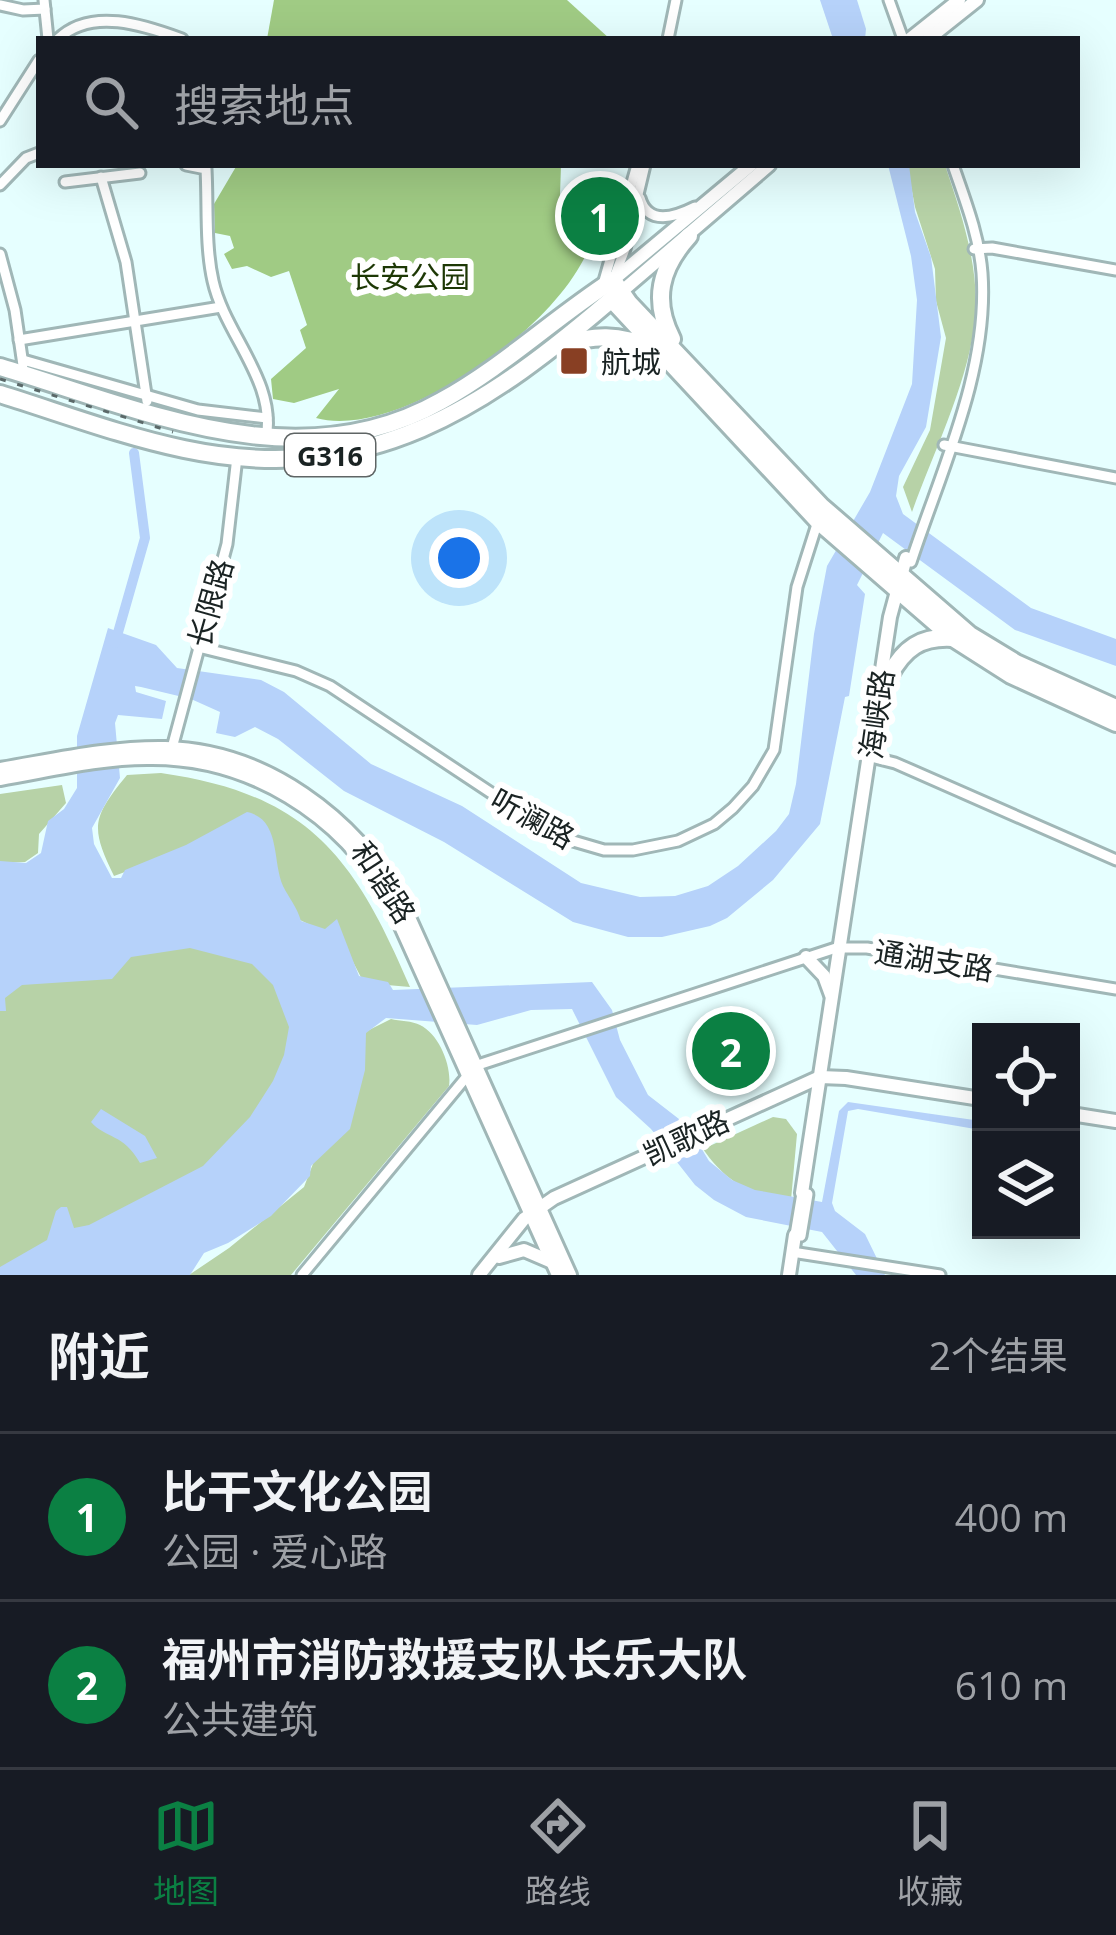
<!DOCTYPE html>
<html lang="zh">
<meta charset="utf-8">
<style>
:root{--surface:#171b24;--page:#242831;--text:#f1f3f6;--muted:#9ea1a6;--line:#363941;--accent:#0b8043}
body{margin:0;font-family:"Open Sans","Noto Sans SC",sans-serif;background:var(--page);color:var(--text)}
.controls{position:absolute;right:36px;bottom:36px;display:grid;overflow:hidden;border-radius:0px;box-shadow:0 12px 48px #0002}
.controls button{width:108px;height:108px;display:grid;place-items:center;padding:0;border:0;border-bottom:3px solid var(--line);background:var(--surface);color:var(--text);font:60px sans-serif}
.you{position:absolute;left:459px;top:558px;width:42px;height:42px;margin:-30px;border:9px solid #fff;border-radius:50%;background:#1a73e8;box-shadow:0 0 0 18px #1a73e833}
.badge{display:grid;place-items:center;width:78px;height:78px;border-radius:50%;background:var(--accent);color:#fff;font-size:39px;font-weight:700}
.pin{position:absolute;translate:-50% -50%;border:6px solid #fff;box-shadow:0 3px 12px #0006}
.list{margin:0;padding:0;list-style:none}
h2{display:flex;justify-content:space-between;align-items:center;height:156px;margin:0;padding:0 48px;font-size:51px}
h2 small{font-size:39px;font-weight:400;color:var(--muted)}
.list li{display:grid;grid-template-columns:78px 1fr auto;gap:36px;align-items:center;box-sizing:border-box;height:168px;padding:0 48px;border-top:3px solid var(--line)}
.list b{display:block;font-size:45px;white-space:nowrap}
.list p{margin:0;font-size:39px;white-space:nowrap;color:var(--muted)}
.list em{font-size:39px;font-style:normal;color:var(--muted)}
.icon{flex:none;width:66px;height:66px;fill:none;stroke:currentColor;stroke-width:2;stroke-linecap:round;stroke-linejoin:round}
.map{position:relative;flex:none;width:1116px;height:1275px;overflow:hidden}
.search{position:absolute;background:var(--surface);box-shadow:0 12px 48px #0002;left:36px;right:36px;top:36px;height:132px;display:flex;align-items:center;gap:30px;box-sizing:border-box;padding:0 42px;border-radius:0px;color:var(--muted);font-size:45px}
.sheet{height:492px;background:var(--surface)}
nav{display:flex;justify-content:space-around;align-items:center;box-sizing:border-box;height:168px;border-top:3px solid var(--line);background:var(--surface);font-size:33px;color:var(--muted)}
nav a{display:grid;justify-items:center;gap:6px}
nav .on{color:var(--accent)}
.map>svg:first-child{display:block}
</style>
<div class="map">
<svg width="1116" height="1275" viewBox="0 0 1116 1275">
<rect width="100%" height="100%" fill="#e6ffff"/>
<g fill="#b7d2a7">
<path d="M 907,165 L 945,165 C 962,216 982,273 974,328 C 965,390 933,453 912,512 L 903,487 L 930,430 L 946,338 L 936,301 L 935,269 L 915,207 Z"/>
<path d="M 161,773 C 308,794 354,856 410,987 L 364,983 L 342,941 L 296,918 L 144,865 L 114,876 C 90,827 92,818 127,775 Z"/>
<polygon points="62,785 66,803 39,834 38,853 25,862 0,863 0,794"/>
<polygon points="168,935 248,944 299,1016 267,1122 167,1206 0,1275 0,988"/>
<path d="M 391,1019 C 399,1021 413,1021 420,1025 C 439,1034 452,1066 449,1086 L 291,1275 L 189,1275 L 229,1248 L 304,1187 L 361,1040 L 367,1031 Z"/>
<path d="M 773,1117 L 786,1119 L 797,1134 L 791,1200 C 750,1196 726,1182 703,1149 Z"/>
</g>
<g fill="#a0cb84">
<polygon points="274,0 567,0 610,39 267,39"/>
<path d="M 237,165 L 561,165 L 560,195 L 565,204 L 585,204 L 593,234 C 575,318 400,442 316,418 L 339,389 L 294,403 L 273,399 L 271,379 L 306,348 L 300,330 L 307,325 L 289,271 L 271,277 L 247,266 L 232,269 L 224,254 L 234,248 L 230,236 L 215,233 L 214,204 Z"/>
</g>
<g fill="#b6d2fa">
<polygon points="820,0 857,0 866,29 865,39 833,39"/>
<path d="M 888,165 L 909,165 L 915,212 L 931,257 L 941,337 L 926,427 L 899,476 L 896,496 L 903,514 L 1031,608 L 1116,639 L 1116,666 L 1015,630 L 883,533 L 857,585 L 865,594 L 849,696 L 845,697 L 820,824 L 773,880 L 727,918 L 710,926 L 662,937 L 628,937 L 573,922 L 444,842 L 344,791 L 278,739 L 255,727 L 235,737 L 216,733 L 220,712 L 191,699 L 141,687 L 135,686 L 136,692 L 166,701 L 162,719 L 118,715 L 115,723 L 120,778 L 92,828 L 94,844 L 112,878 L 121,878 L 125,870 L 186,845 L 247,812 C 281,819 272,861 283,886 C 289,898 297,907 301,921 L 325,929 L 337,919 L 359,976 L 388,982 L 393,990 L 592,982 L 612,1010 L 620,1040 L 648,1095 L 688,1126 L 709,1161 L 732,1180 L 755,1190 L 822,1202 L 839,1111 L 848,1102 L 981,1121 L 981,1130 L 858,1109 L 848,1111 L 832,1203 L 835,1211 L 865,1234 L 885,1275 L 856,1275 L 822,1232 L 746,1217 L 714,1200 L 695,1185 L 651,1129 L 616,1097 L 572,1009 L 531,1010 L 477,1025 L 386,1018 L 366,1033 L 365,1070 L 350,1129 L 311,1166 L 310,1176 L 271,1216 L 228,1243 L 204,1253 L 190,1275 L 0,1275 L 0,1267 L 47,1240 L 56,1211 L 61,1207 L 67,1207 L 74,1228 L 89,1225 L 203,1166 L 250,1117 L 273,1081 L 284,1055 L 289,1027 L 273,985 L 252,964 L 190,948 L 131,957 L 112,979 L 22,985 L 5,998 L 6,1011 L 0,1011 L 0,861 L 26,863 L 41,853 L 48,821 L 64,809 L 77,788 L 77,736 L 108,628 L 156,645 L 177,668 L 261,680 L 284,692 L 371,764 L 462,806 L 581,883 L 640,897 L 675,896 L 708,886 L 738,866 L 776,831 L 789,814 L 796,784 L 814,634 L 827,566 L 870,492 L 912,384 L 917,300 L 911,256 Z"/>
<path d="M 101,1109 L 145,1136 L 157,1158 L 140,1163 C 123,1133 106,1139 91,1122 Z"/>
</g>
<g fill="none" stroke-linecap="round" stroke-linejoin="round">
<polyline stroke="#b6d2fa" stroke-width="10" points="115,643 145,538 134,453"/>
<g stroke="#a0b7b7" stroke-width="15">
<g id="minor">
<polyline points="44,0 48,39"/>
<polyline points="889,0 903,39"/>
<polyline points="0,5 23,10 45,9"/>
<path d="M 58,39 C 91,7 144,25 182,39"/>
<polyline points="668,39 676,0"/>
<polyline points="0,121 39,60"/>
<path d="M 186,165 L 206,169 C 208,205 205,246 213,281 C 225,335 277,381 266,439"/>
<polyline points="101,177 126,262 147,401"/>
<polyline points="65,182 140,173"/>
<polyline points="0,185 26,158 39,153"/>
<path d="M 640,198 C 648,226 675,217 695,207"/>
<polyline points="974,249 992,248 1116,270"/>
<polyline points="0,254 15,310 23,365"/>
<polyline points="615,275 625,249 645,165"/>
<polyline points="604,281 637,165"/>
<polyline points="19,340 221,307"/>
<polyline points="23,360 198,410 267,418"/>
<polyline points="944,445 1116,478"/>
<path d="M 911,562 C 941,470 989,371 982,273 C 979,235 965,200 953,165"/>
<polyline points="198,647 296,671 330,686 556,836 604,850 633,850 678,841 714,824 733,808 753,786 774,750 797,587 818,521"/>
<polyline points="172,748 227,544 237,457"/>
<polyline points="871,757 895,763 1116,860"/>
<polyline points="475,1066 836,948 867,948 1116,989"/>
<polyline points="795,1235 802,1193"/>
<polyline points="801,1236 808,1194"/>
<polyline points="792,1252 940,1275"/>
<polyline points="302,1275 468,1075"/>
</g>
</g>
<g stroke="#a0b7b7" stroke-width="18">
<g id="major">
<polyline points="910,39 959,0"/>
<polyline points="928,39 977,0"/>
<polyline points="613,280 751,165"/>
<polyline points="621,292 769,165"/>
<path d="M 0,769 C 54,760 110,747 165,748 C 265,750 355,817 402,902 L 570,1275"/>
<path d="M 0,779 C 48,771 98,758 147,758 C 248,756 342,814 390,902 L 558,1275"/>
<polyline points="806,957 824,976 831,995"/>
<polyline points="1071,1114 1116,1121"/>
<polyline points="802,1193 890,617 906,558"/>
<polyline points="499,1257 524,1250 552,1262"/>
<polyline points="479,1275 524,1219 554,1198 820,1077 846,1078 981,1099"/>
<polyline points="789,1275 795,1235"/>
</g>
</g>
<g stroke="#a0b7b7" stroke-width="22">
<g id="highway">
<polyline points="616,304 818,521 953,638 1011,675 1116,723"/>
<path d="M 672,339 C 652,300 660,268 689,236"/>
<path d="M 560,345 C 593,335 620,333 651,349"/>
<path d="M 0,367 C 143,410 298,482 441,401 C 503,367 554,318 613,280 L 629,303 L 821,506 L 970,635 L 1016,663 L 1116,708"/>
<path d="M 0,394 C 61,413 122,436 184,449 C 369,488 486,408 620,292"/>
<path d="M 889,676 C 904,648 921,636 953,638"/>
</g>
</g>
<use href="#minor" stroke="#fff" stroke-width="9"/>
<use href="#major" stroke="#fff" stroke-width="12"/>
<use href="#highway" stroke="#fff" stroke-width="16"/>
<polyline stroke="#5b6969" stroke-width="3" stroke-dasharray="6 12" stroke-linecap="butt" points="0,379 173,432"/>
</g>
<rect fill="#883f23" stroke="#fff" stroke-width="4.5" x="559" y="346" width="30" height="30" rx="6"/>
<g text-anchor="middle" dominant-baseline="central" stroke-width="12" stroke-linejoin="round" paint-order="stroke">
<rect fill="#fff" stroke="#5f6565" stroke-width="3" x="285" y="434" width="90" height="42" rx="9"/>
<g font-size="27" font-weight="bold" fill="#1a2323">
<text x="330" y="455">G316</text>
</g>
<g font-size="30" fill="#1d3805" stroke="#fff">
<text x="410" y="276">长安公园</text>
</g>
<g font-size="30" fill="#1a2323" stroke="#fff" text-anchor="start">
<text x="601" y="361">航城</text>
</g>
<g font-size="30" fill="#1a2323" stroke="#fff">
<text transform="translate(210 603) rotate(-74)">长限路</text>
<text transform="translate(876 714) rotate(-82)">海峡路</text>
<text transform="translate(533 818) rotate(29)">听澜路</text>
<text transform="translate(384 882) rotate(57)">和谐路</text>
<text transform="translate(934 960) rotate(9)">通湖支路</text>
<text transform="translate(686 1137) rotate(-25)">凯歌路</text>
</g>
</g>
</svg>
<div class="controls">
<button><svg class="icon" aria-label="locate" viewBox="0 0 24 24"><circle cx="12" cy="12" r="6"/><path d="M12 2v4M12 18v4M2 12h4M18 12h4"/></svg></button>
<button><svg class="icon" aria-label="layers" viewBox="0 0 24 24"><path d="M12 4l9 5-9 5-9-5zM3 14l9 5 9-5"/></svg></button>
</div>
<div class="you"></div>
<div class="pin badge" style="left:600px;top:216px">1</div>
<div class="pin badge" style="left:731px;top:1051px">2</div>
<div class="search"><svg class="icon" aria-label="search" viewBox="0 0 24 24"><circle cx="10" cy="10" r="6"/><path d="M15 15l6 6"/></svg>搜索地点</div>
</div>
<section class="sheet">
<h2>附近<small>2个结果</small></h2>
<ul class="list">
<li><span class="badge">1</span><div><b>比干文化公园</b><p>公园 · 爱心路</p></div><em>400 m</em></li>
<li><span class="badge">2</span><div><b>福州市消防救援支队长乐大队</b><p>公共建筑</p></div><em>610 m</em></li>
</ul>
</section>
<nav>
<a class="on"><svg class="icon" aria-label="map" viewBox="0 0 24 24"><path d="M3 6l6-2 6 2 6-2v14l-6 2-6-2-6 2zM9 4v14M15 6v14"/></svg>地图</a>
<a><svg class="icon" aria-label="directions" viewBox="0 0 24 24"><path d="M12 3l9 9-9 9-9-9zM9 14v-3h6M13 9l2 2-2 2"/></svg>路线</a>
<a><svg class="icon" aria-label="saved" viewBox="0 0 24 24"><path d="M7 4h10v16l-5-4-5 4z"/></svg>收藏</a>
</nav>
